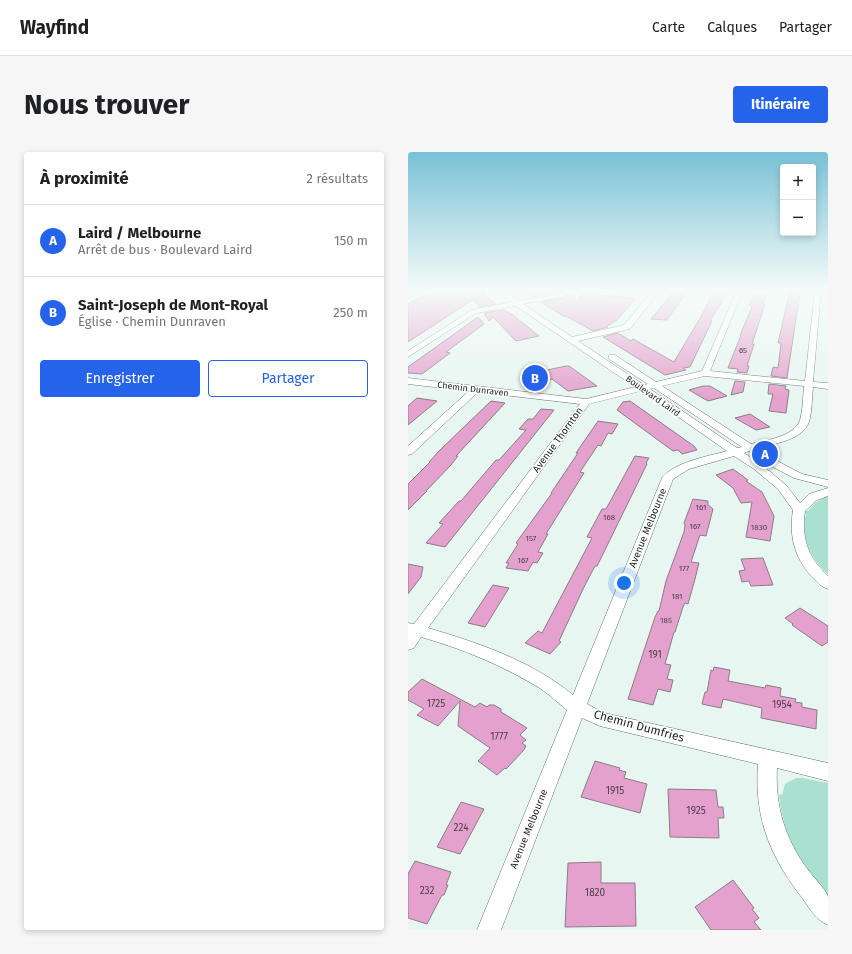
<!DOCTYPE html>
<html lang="fr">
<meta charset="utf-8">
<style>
:root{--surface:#fff;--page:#f6f6f6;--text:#202124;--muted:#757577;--line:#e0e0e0;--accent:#2563eb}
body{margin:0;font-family:"Fira Sans",sans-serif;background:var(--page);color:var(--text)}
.controls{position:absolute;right:12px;top:12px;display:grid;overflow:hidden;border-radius:4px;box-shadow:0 2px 6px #0003}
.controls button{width:36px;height:36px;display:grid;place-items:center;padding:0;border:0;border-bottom:1px solid var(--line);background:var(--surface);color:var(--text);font:20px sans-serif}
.you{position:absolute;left:216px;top:431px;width:14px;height:14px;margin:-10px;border:3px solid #fff;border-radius:50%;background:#1a73e8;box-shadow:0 0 0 6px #1a73e833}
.badge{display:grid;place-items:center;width:26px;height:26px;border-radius:50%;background:var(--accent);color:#fff;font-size:13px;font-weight:700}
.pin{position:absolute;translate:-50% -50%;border:2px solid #fff;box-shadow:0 1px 4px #0006}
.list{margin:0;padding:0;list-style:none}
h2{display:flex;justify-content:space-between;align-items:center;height:52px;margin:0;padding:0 16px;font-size:17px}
h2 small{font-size:13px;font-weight:400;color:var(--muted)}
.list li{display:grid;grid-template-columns:26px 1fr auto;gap:12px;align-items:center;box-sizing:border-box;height:72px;padding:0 16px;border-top:1px solid var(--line)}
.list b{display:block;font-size:15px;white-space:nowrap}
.list p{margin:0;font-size:13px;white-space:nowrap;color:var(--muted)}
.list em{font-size:13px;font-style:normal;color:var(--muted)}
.actions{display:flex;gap:8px;padding:12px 16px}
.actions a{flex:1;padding:9px 0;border:1px solid var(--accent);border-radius:4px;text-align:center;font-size:14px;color:var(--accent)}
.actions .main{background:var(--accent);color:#fff}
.map{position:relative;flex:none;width:420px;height:778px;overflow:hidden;border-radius:4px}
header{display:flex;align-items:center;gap:24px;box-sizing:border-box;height:56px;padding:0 20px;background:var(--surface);border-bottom:1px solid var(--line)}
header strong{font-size:19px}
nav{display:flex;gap:22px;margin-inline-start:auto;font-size:14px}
.intro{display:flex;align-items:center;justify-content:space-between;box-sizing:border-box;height:96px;padding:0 24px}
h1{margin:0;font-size:28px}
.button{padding:10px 18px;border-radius:4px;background:var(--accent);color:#fff;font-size:14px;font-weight:700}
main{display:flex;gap:24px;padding:0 24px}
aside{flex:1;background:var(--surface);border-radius:4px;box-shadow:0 2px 6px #0003}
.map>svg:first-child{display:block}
</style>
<header>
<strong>Wayfind</strong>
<nav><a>Carte</a><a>Calques</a><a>Partager</a></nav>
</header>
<div class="intro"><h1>Nous trouver</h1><a class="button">Itinéraire</a></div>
<main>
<aside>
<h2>À proximité<small>2 résultats</small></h2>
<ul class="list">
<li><span class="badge">A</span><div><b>Laird / Melbourne</b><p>Arrêt de bus · Boulevard Laird</p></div><em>150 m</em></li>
<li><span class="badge">B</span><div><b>Saint-Joseph de Mont-Royal</b><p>Église · Chemin Dunraven</p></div><em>250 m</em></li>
</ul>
<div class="actions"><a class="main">Enregistrer</a><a>Partager</a></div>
</aside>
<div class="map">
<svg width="420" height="778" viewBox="0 0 420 778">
<rect width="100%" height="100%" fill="#e8f6f2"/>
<g fill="#aae0d0">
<path d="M 420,343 L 420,423 C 403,406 392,387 398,362 L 391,358 L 400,359 L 407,351 Z"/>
<path d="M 388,626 L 395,626 L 420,631 L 420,749 C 413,731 402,722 392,706 C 380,687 373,665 371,642 L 374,643 L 377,632 Z"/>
</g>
<g fill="#e5a1ce" stroke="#897e85">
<polygon points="25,138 80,138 75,142 88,152 71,155 66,147 0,190 0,152"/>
<polygon points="117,138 155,138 125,145"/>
<polygon points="267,138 280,138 259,168 243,167"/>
<polygon points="306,138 319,138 314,150 302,168 304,169 282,215 275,216 278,218 257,223 195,185 210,181 223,189 225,187 266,210 295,161"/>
<polygon points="179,139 194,140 191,143 228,146 209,168 199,174 200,175 185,179 158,164 155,164 133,150 154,146 166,141 167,150"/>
<polygon points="382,139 392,140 379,226 363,224 365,215 370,216 373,191 370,191"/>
<polygon points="346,142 358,143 355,152 357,152 344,192 346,192 339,214 341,214 339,221 329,220 330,217 320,216 333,183 332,183 344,155 341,153"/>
<polygon points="96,158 105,163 131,184 108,189 85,165 81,169 76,161"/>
<polygon points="70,165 76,172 38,200 42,201 14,222 0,221 0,215"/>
<polygon points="158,214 161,214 189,234 160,239 144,227 130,231 120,222"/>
<polygon points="327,229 337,230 335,240 323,243"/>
<polygon points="361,232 378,234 377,237 381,238 378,261 361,259 365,242 360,242"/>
<polygon points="295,234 302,234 319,244 300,249 281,238"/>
<polygon points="9,246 29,249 0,273 0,254"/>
<polygon points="83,249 97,251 48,304 50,304 43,313 18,339 19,339 0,358 0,332 22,310 21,310 32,298"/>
<polygon points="222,249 286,294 289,298 274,302 270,298 265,299 209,258 215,250"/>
<polygon points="133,257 146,258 37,395 18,391 35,372 31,371 51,349 53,349 88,308 91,308 118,278 111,277 120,267 125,267"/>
<polygon points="342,262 362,275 348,278 327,266"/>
<polygon points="190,269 210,272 204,282 200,281 193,294 190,293 172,320 176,321 138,382 140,382 130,400 135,401 129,411 125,410 120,419 98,416 101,411 98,411 110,392 108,391 144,341 143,341 170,301 168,301"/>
<polygon points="227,304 241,306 238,311 239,312 195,402 189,414 187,414 176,435 151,489 153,490 142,502 117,491 130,479 134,481 184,386 179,385 194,357 198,357"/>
<polygon points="325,317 340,328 338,329 354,340 366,364 362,389 338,385 344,350 333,351 325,336 308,323"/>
<polygon points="285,347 300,349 300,353 305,357 298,384 292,383 283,410 291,411 287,427 280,452 277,451 275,455 267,480 266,480 257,512 263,513 259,527 265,528 262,540 250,537 245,553 220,547 247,465 250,459 251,459 258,429 276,380 277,373 276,371"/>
<polygon points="355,406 365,433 343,434 341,429 334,430 331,419 337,418 333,407"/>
<polygon points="0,412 15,415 13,425 0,442"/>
<polygon points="85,433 101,436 77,475 60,471"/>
<polygon points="392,456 420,474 420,490 414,494 384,473 385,472 377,466"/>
<polygon points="306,515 322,518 320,529 357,536 358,533 373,536 372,544 388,547 387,550 394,551 394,555 409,558 408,577 353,566 354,556 315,547 313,556 294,552 297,540 299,540 303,518 305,519"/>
<polygon points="14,527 67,555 72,551 79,555 81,553 86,553 93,557 93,560 119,576 112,583 118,588 114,591 118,594 115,599 98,617 97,616 89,623 70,609 82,596 50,574 52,549 30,574 9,563 16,557 0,548 0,540"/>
<polygon points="187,609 212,616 211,618 218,620 216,626 239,632 232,661 173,645"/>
<polygon points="260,637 308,638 310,655 315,655 316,666 310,666 311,686 262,685"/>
<polygon points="53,650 76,657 52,702 29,695"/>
<polygon points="7,709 43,720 38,733 40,733 36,743 34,743 19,772 0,766 0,722"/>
<polygon points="193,710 193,731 227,731 228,774 157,775 160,711"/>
<polygon points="325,728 346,756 344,757 351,766 346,770 353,778 303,778 287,755"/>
</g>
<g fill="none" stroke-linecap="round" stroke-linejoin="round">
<g stroke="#64716d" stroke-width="1">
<g id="minor">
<polygon points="5,138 14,138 0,146 0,141"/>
<path d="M 87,138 L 95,138 L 111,149 L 150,142 L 160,138 L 169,138 L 154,145 L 115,152 L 164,185 L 216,173 L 245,138 L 252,138 L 222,177 L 170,189 L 236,233 L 240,232 L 201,207 L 201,203 L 207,203 L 248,230 L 294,219 L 329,138 L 335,138 L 302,219 L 397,229 L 407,138 L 413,138 L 405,230 L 420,231 L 420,237 L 405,235 C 404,245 404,256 402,266 C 398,288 368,291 350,296 L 371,310 L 394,322 L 420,328 L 420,335 L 386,326 L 363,314 L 341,299 L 336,301 L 354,313 L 378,333 L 392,351 L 401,342 L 420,336 L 420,344 L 409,348 L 397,359 C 393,386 400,406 420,424 L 420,437 C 413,435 408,429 403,424 C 386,404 381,384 385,358 L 370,337 L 346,317 L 326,304 L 281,317 L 265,327 L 179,552 L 196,561 L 420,611 L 420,629 L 369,616 C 367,654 377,687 400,718 C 404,724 419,738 420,745 C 420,753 420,764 420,773 C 408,768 402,757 395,747 C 362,705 346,666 350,612 L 192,574 L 174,566 L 93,778 L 69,778 L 159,558 C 150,551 142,543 133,537 C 96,514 55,497 13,485 L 6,496 L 0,498 L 0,471 L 6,472 L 172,252 L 70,240 L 4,302 L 0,303 L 0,294 L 61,239 L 0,232 L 0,226 L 178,247 L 227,235 L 108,154 L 68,161 L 0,205 L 0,199 L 64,158 L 104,150 ZM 297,224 L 396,234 C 395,245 395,258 392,268 C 386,285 358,288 343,292 L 254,234 ZM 246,236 L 334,295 L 329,296 L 242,237 ZM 233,239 L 319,299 C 301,304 266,310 254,326 L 165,543 C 124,509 71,491 20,476 L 181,252 Z"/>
</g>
</g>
<use href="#minor" fill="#fff" fill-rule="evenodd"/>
</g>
<linearGradient id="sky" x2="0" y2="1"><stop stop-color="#79c1d6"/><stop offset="0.56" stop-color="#f5fbf9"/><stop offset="1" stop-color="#f5fbf9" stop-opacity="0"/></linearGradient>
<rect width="420" height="247" fill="url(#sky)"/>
<g text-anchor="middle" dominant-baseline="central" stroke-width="3" stroke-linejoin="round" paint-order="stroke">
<g font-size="8" fill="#4e414b">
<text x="335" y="198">65</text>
<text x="293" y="355">161</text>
<text x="201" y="365">168</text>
<text x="287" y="374">167</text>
<text x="351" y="375">1830</text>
<text x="123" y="386">157</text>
<text x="115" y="408">167</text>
<text x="276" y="416">177</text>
<text x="269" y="444">181</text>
<text x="258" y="468">185</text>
</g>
<g font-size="9" fill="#1c211f" stroke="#fff">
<text transform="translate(65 237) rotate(7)">Chemin Dunraven</text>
<text transform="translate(245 244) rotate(35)">Boulevard Laird</text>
</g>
<g font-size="10" fill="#1c211f" stroke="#fff">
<text transform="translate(150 288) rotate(-54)">Avenue Thornton</text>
<text transform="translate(240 376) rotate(-68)">Avenue Melbourne</text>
<text transform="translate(121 677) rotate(-68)">Avenue Melbourne</text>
</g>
<g font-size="10" fill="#4e414b">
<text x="247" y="503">191</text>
<text x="28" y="552">1725</text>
<text x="374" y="553">1954</text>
<text x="91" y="585">1777</text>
<text x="207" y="639">1915</text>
<text x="288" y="659">1925</text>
<text x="53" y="676">224</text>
<text x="19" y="739">232</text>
<text x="187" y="741">1820</text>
</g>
<g font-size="12" fill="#1c211f" stroke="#fff">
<text transform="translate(231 574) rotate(15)">Chemin Dumfries</text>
</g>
</g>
</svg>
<div class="controls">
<button>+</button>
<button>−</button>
</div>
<div class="you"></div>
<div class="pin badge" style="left:357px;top:302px">A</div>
<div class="pin badge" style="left:127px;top:226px">B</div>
</div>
</main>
